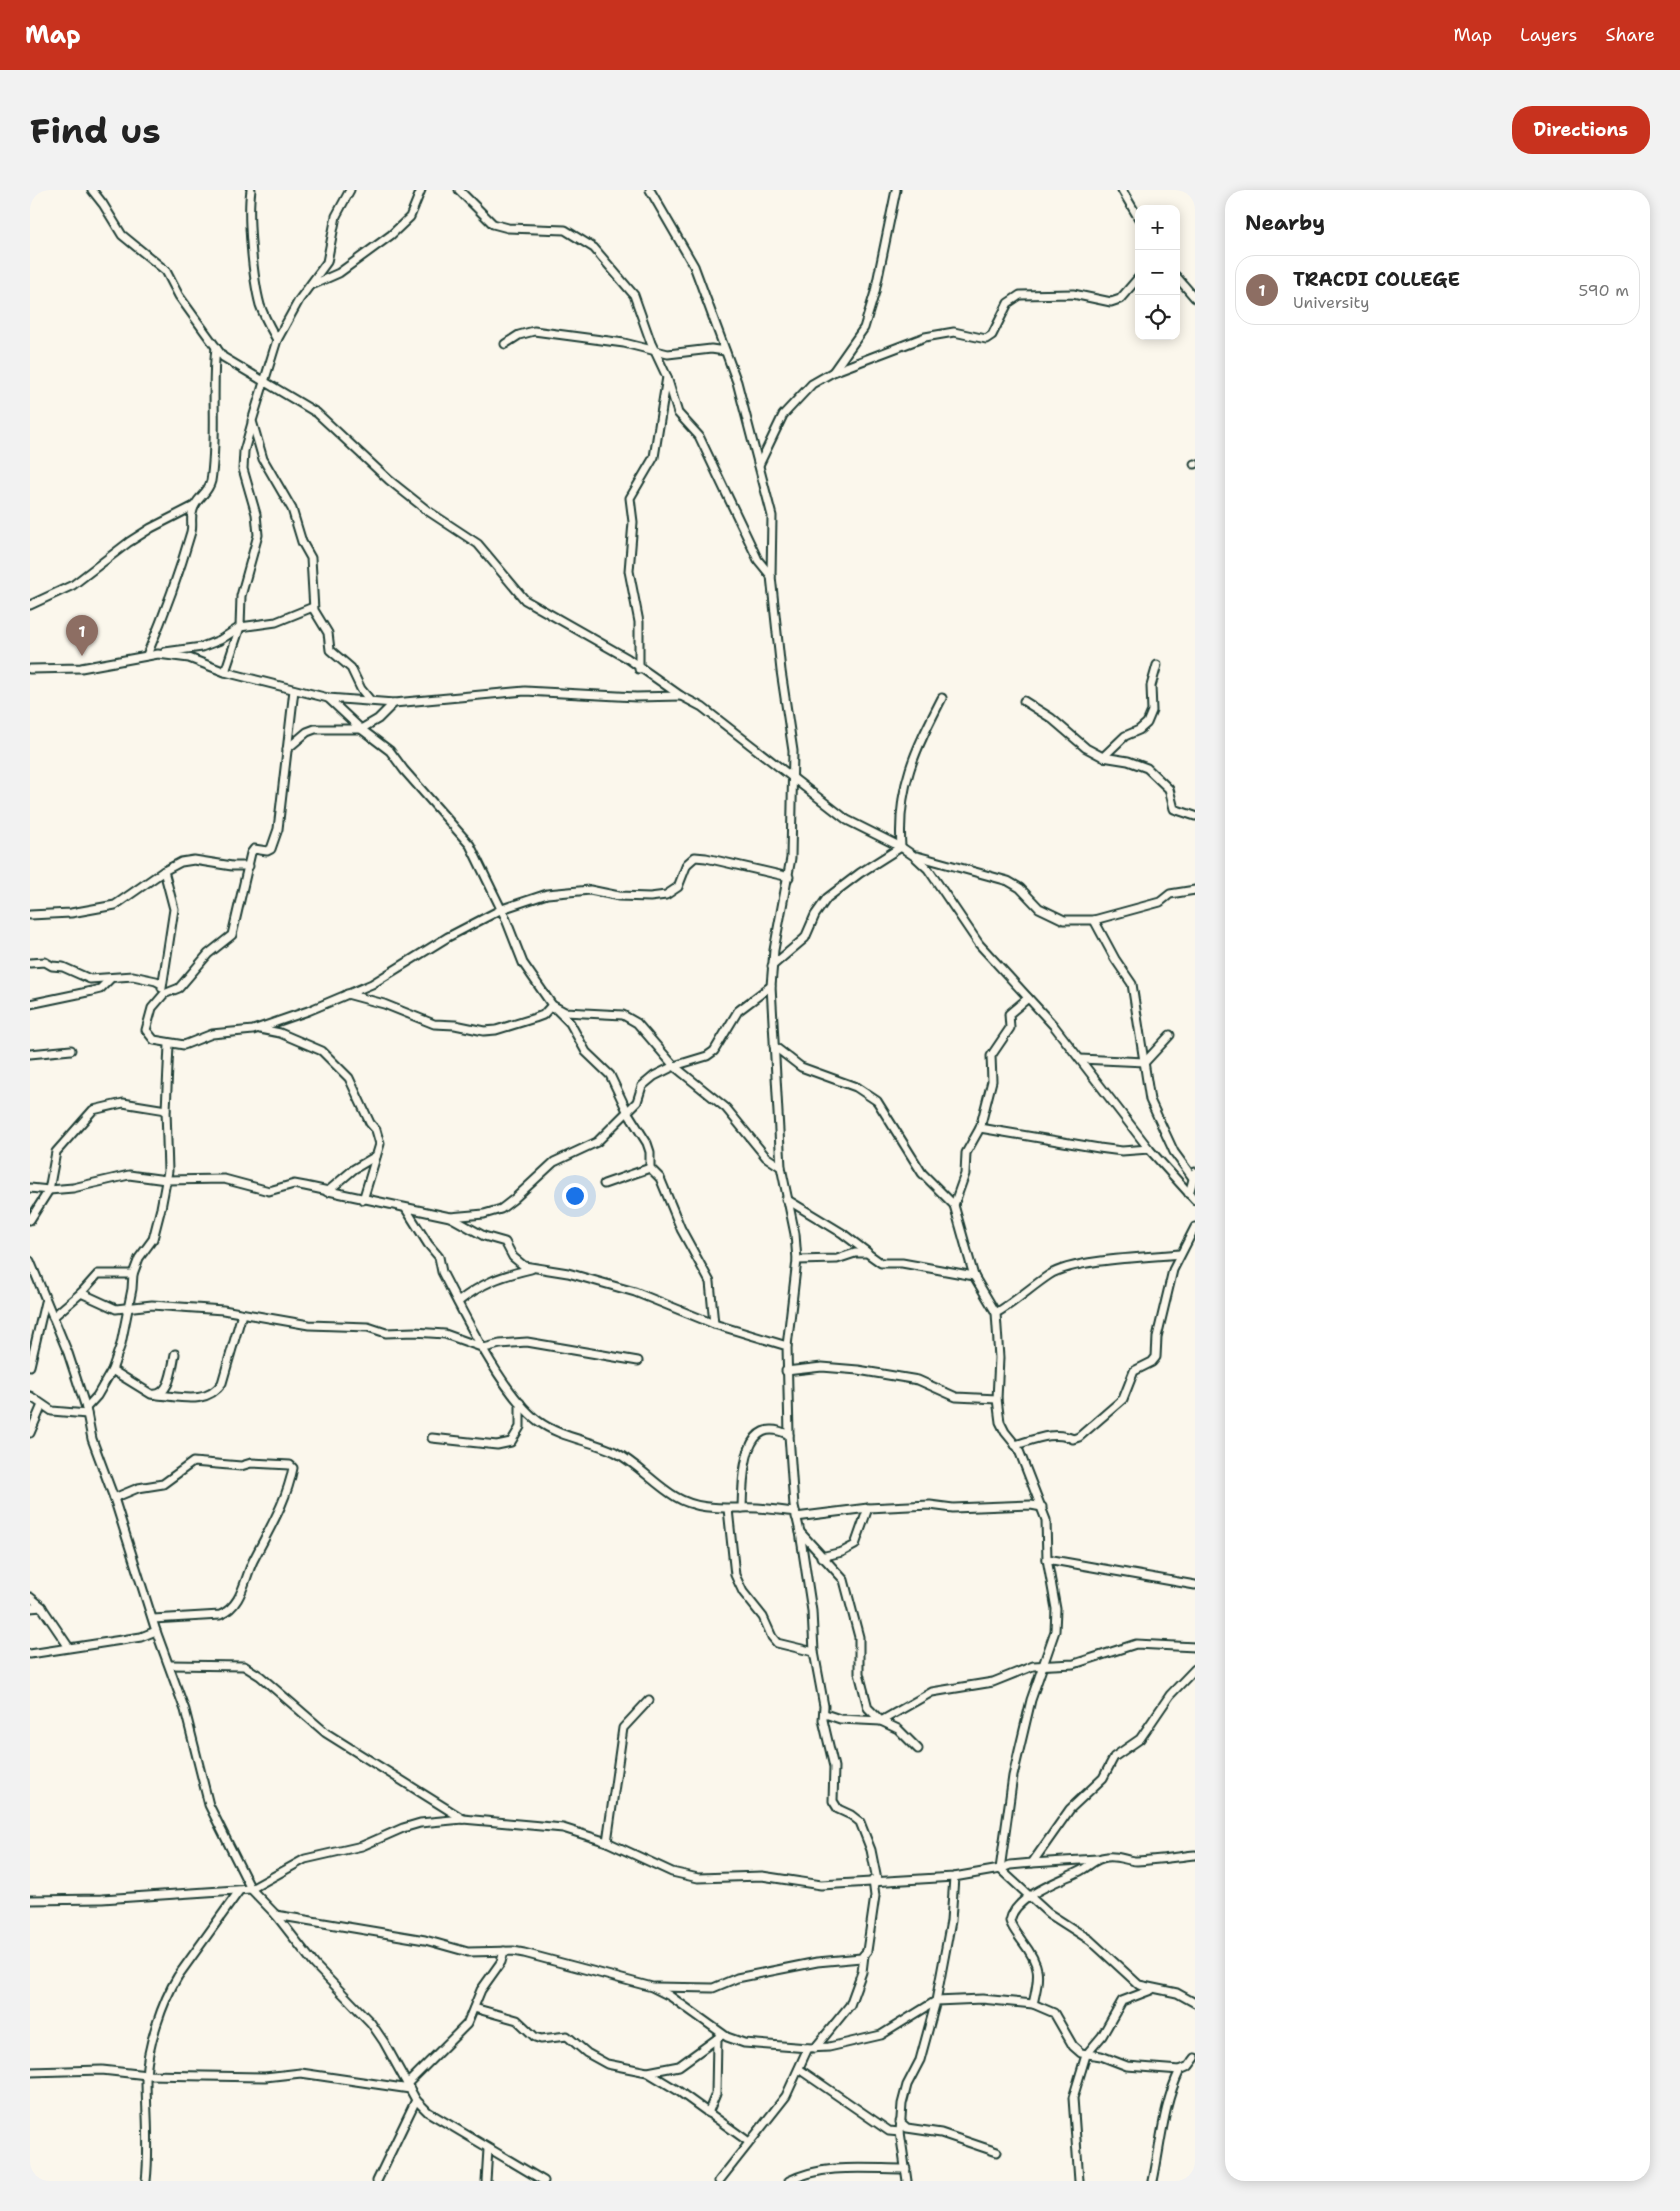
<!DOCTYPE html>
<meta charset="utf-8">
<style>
:root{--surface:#fff;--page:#f2f2f2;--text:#222;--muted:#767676;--line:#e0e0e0;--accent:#c8321e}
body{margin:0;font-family:"Shantell Sans",sans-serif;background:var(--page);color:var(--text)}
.controls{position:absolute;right:15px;top:15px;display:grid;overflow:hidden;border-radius:10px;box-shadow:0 2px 12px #0003}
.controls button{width:45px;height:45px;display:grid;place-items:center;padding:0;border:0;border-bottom:1px solid var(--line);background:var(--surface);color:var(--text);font:25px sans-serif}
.you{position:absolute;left:544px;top:1005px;width:18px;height:18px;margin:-12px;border:4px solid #fff;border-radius:50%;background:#1a73e8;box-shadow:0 0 0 8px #1a73e833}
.badge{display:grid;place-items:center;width:32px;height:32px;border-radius:50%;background:var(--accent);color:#fff;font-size:16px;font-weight:700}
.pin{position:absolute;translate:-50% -41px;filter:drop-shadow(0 1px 2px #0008)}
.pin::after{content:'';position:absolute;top:26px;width:18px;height:15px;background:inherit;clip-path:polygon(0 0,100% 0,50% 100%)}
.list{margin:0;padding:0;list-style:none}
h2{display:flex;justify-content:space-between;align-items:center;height:65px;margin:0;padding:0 20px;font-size:21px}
h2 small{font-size:16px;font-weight:400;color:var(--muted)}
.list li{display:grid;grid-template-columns:32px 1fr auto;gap:15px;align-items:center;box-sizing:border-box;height:70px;margin:0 10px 10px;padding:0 10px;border:1px solid var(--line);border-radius:20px}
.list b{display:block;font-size:19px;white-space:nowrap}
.list p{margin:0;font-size:16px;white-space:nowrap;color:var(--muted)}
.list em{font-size:16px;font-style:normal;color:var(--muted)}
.icon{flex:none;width:28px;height:28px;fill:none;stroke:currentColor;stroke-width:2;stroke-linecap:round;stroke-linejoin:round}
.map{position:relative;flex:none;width:1165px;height:1991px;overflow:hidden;border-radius:20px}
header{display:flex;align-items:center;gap:30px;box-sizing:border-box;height:70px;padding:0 25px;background:var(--accent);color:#fff}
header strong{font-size:24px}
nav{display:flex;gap:28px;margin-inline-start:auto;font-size:18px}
.intro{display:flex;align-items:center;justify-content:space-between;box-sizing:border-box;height:120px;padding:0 30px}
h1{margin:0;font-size:35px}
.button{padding:12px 22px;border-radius:20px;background:var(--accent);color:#fff;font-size:18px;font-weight:700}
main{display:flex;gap:30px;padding:0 30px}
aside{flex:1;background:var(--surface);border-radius:20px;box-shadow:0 2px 12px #0003}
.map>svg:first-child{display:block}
</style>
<header>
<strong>Map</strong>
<nav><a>Map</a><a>Layers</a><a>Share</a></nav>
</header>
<div class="intro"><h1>Find us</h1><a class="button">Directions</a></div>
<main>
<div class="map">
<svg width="1165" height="1991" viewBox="0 0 1165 1991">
<rect width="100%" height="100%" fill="#fbf7ec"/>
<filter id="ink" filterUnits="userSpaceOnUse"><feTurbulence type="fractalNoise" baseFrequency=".02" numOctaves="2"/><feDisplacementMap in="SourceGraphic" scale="10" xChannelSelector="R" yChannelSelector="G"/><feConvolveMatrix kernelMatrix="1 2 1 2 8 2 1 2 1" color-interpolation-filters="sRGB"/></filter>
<g filter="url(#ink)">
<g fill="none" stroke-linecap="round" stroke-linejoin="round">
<g stroke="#1f3d34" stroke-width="11">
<g id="street">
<polyline points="62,0 73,14 92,45 136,81 149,106 193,167 287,223 359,290 398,321 448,354 495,410 597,468 651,506 672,517 817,630 871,657 884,666 898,679 949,754 1024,836 1119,959 1165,1010"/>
<path d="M 221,0 C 217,26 223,89 230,115 C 234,127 241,139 247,150"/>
<polyline points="320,0 306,26 297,72 269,110 247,150 222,231 233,269 262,319 272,352 281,368 284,420 298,443 300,460 321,478 331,499 340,510"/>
<polyline points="429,0 463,34 478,38 535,40 564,58 604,105 621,153 637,187 648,223 669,246 728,370 741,386"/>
<polyline points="620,0 664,76 707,192 742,326 741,386 751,481 763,561 761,668 744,760 741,796 751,977 765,1044 767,1070 757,1156"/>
<polyline points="1092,0 1109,29"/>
<polyline points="1146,86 1165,108"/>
<polyline points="284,94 309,83 361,45 380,27 391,0"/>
<polyline points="475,154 489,145 504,141 594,153 638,164 681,159 695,161"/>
<polyline points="803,182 834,138 845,102 866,0"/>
<polyline points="1164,274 1165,274"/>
<polyline points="729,275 753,225 782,194 803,182 895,147 924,142 956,149 962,145 978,113 990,105 1043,104 1081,112 1090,109 1109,87"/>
<polyline points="0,415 43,395 99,352 121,338 164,316"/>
<polyline points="135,462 172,457 190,450 210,437 246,432 283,417"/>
<path d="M 117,465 C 134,425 149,384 161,342 C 163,335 160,327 163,320 C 166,308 178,304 181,291 C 188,246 181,202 186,157"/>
<polyline points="0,479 51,478 128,464 159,468 195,482 298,508 364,513 495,501 606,507 651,506"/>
<polyline points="609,479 609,432 599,381 603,332 600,308 624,267 637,187"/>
<polyline points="195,482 210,437 211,406 228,345 226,324 213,279 214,261 222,233"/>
<polyline points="264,500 248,639 241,659 237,661 224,659 221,663 202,745 178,764 149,798 134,804 122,818 116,840 124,850 154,855 182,844 223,840 278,821 342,794 418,747 472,719 517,704 560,700 589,706 620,707 636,705 648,697 657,674 665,667 676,668 759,687"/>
<polyline points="298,508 331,539 360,561 374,580 440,655 475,727 493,773 522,815 535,822 593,825 607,833 644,876 696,918 736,967 751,977"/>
<polyline points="994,511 1021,528 1056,558 1073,567 1098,571 1117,578 1139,599 1144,619 1165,626"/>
<polyline points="257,559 277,542 285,539 331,539 348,529 364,513"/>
<polyline points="1073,567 1095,546 1109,540 1117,533 1122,521 1121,496 1127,475"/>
<polyline points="887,666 978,691 990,698 1009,718 1034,730 1064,730 1130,712 1140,704 1165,700"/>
<polyline points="0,725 41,723 85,715 134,681 151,672 164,670 202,676 219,676"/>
<polyline points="1064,730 1085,769 1102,794 1120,910 1144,962 1163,988"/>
<polyline points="0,773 15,772 22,776 33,777 60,789 103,786 126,791 132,794"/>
<path d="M 742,776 L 775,748 L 785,725 L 797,708 L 830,683 L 871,657 C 867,596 885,561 912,508"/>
<polyline points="132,798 144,719 134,681"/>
<polyline points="317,804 354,814 404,834 425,835 454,841 466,840 505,828 513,825 522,815 540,833 556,862 580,885 598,923 617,953 620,962 620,978 630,988 651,1039 680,1092 684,1134"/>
<polyline points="998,808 979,824 980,838 961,866 962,891 950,938 1069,958 1092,961 1119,959"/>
<polyline points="0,814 62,801 70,799 80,789"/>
<polyline points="230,839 250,843 292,861 319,888 340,933 346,940 350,954 333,1010"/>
<polyline points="744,856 771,877 826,897 847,911 892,983 924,1015"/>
<polyline points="0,864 41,860"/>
<polyline points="1050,869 1115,872 1140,845"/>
<polyline points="950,938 936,963 935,984 924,1015 944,1086 966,1123"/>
<polyline points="574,994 620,978"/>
<polyline points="0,998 19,1000 43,998 99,985 136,990 194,989 239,1001 264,994 275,996 420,1027 454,1046 475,1052 483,1067 494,1076 538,1083 605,1102 684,1134 757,1156 759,1245 764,1316 770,1342 782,1421 784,1462 794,1516 793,1530 804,1577 803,1611 808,1619 821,1625 830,1632 841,1660 847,1690"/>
<polyline points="297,1002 324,979 346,966"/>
<polyline points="1159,1004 1165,982"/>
<polyline points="756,1009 812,1043 837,1062"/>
<path d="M 376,1019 L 398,1054 L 409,1067 L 412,1082 C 433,1122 472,1204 508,1231 C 531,1248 560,1250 585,1262 C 608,1274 624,1294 646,1307 C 666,1319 689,1318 712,1318 C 730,1317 747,1320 765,1322"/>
<polyline points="420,1027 454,1024 471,1019 484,1009 524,972 567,952 607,912 612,896 624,886 644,876 677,866 684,861 708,821 741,796"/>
<polyline points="0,1030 19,1000 26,962 63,920 93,913 136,920"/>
<polyline points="767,1070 807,1069 825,1063 837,1063 851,1073 872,1073 944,1086"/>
<polyline points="0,1071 38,1163 56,1218 62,1249 84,1308 126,1441 155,1520 179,1615 221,1699 246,1725 285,1775 341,1833 354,1852 386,1910 398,1922 514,1991"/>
<polyline points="51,1103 86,1119 122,1115 193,1120 279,1135 338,1137 356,1143 384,1142 415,1144 454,1158 470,1154 497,1152 608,1171"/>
<path d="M 428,1112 C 452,1093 471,1086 501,1079"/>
<polyline points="23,1127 51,1103 68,1084 103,1084"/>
<polyline points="0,1176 15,1112"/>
<path d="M 82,1180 L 121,1204 C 140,1208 142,1178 145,1164"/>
<polyline points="756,1181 792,1177 828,1180 888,1190 926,1207 967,1209"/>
<path d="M 128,1205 C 151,1207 177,1215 192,1193 L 212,1124"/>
<polyline points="0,1206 22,1221 57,1224"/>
<polyline points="56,1218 67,1206 82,1180 91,1154 102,1099 103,1084 109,1068 123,1049 131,1018 138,981 136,920 139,855"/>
<polyline points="0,1243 12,1215"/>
<polyline points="402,1248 467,1255 481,1252 490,1237 490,1213"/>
<path d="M 985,1255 C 1003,1250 1025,1240 1043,1249 L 1049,1247 L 1093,1209 L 1104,1181 L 1122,1172 L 1126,1167 L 1127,1147 L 1143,1080 L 1165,1037"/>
<path d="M 84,1308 L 108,1298 L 133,1294 L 163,1272 L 211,1276 L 221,1273 L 260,1275 L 263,1278 C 256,1313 239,1339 223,1371 C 214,1390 212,1416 190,1425 L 123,1429"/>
<path d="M 712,1318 C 713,1289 712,1221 759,1245"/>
<polyline points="698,1319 705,1385 713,1402 733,1427 742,1447 747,1453 784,1462"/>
<polyline points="766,1327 838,1318 900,1315 923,1318 1001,1315 1012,1317"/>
<polyline points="770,1342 814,1390 829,1447 829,1483 838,1518 851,1531 868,1539 888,1559"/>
<polyline points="791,1367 812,1362 825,1355 838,1318"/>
<polyline points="1017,1369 1165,1395"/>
<polyline points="0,1407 11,1416 38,1456"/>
<polyline points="0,1418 12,1417"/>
<polyline points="0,1464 111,1447 126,1441"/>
<polyline points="140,1475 214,1476 230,1486 296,1543 433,1629"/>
<polyline points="795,1524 810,1529 851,1531 902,1502 963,1492 1003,1476 1044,1474 1106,1454 1165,1457"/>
<polyline points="577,1652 593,1538 619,1510"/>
<polyline points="1002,1673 1067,1669"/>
<path d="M 970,1679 L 983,1586 L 1001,1510 L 1025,1441 L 1026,1419 L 1017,1369 L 1016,1330 L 988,1258 L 975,1242 L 970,1232 L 967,1209 L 969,1168 L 966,1123 C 985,1112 1001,1097 1019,1085 C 1044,1069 1118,1067 1150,1064"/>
<polyline points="970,1679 980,1675 1002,1673 1040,1619 1073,1588 1084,1567 1110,1549 1140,1505 1165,1479"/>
<polyline points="0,1710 72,1709 221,1699 275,1669 332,1656 373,1638 390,1633 433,1629 533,1638 577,1652 642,1682 668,1688 732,1686 791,1695 924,1687 970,1679 1018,1723 1060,1750 1109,1795 1147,1803 1165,1813"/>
<polyline points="246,1725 395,1750 438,1762 483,1761 494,1763 622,1797 640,1806 697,1847 714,1853 778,1858 799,1857 851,1845 906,1811 921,1731 924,1687"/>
<polyline points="625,1797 683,1798 707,1788 787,1772 831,1768 837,1761 845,1706 843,1690"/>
<path d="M 1003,1814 C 1010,1784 1011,1776 992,1751 C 988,1745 982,1738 980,1731 C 984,1706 1030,1691 1050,1681 C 1060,1676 1065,1668 1077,1667 C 1087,1665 1097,1671 1107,1671 C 1126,1670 1146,1667 1165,1665"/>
<polyline points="444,1818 487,1830 505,1847 511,1849 537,1846 557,1863 577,1874 617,1882 647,1900 719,1952"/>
<polyline points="785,1858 820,1815 832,1782 834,1765"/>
<polyline points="769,1879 859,1941 870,1942"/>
<polyline points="0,1882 72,1880 117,1885 235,1887 271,1883 380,1899"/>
<polyline points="618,1882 649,1876 692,1845"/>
<polyline points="377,1894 437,1834 451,1800 471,1772 474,1761"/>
<polyline points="678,1923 686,1904 687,1849"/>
<polyline points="870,1932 877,1938 911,1943 967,1962"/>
<path d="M 116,1991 C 120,1956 116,1922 116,1888 C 117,1857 132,1812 148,1786 L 209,1701"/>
<polyline points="347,1991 386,1910"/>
<polyline points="456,1991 458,1959"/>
<polyline points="689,1991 756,1906 778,1858"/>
<path d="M 759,1991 C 795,1973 837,1979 876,1979"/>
<polyline points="877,1991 870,1942 872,1914 877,1895 890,1870 906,1811 952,1809 1003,1814 1024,1823 1043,1856 1051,1863 1071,1866 1097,1876 1150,1880 1159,1876 1165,1868"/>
<polyline points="1049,1991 1043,1908 1056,1865 1072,1846 1092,1811 1121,1800"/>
<path d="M 1123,1991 C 1131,1953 1133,1915 1150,1880"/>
</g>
</g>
<use href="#street" stroke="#fbf7ec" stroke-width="7"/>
</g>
</g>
</svg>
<div class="controls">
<button>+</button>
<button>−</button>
<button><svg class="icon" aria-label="locate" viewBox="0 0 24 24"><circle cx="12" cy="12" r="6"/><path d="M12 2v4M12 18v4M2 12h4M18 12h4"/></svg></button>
</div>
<div class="you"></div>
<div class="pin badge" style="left:52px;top:466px;background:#8d6e63">1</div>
</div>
<aside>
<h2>Nearby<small></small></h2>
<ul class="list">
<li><span class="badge" style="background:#8d6e63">1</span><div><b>TRACDI COLLEGE</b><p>University</p></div><em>590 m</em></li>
</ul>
</aside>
</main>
